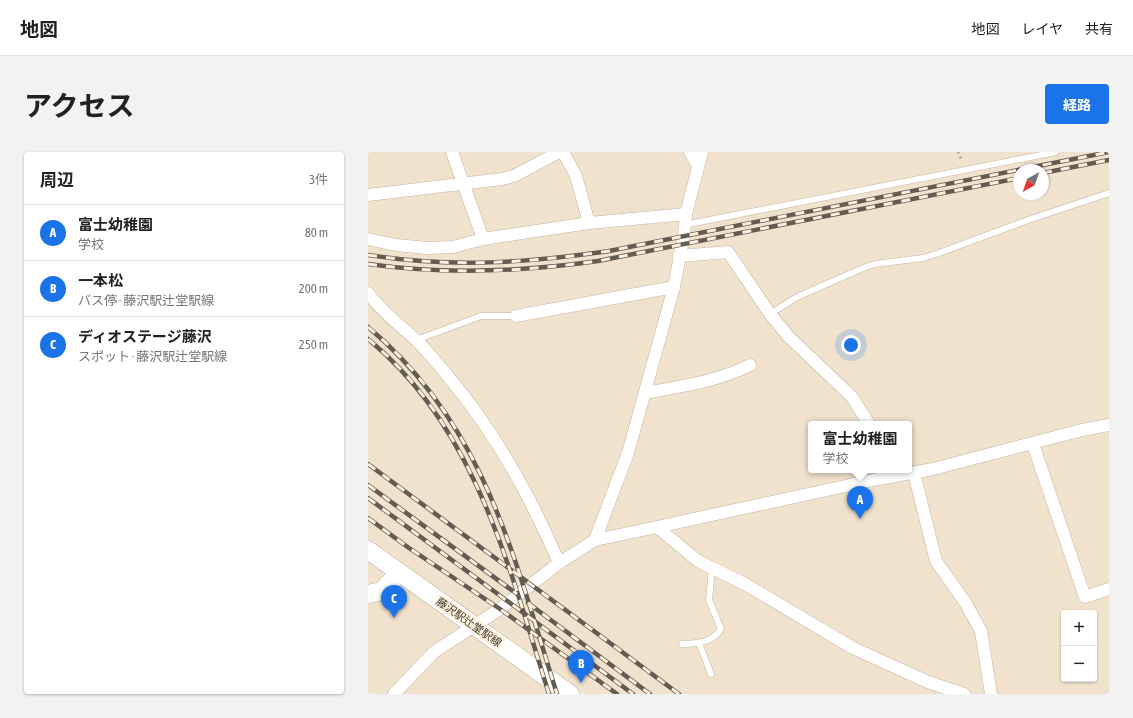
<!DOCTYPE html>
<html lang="ja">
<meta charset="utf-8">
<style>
:root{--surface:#fff;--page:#f2f2f2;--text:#202124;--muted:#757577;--line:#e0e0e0;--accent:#1a73e8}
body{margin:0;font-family:"Asap Condensed","Noto Sans JP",sans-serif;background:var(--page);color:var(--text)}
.controls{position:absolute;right:12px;bottom:12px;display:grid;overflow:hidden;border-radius:4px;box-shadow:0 1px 3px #0004}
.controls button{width:36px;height:36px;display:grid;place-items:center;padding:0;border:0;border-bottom:1px solid var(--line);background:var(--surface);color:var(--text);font:20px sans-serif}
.compass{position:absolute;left:645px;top:12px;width:36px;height:36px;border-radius:50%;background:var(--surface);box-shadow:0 1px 3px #0004;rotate:220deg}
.you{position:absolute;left:483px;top:193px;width:14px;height:14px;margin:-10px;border:3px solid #fff;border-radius:50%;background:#1a73e8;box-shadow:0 0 0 6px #1a73e833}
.badge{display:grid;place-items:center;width:26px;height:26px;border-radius:50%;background:var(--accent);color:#fff;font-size:13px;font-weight:700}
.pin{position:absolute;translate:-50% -33px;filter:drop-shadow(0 1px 2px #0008)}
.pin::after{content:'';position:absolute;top:21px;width:14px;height:12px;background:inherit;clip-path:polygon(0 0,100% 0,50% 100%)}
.popup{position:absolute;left:440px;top:269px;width:104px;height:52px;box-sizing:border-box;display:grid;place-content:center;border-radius:4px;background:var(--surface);filter:drop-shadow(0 1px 3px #0005);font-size:13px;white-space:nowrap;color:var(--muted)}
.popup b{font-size:15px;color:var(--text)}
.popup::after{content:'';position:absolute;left:50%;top:100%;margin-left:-8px;border:8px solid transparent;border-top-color:var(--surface)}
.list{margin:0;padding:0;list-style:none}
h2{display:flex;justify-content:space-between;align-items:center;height:52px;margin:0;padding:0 16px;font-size:17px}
h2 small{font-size:13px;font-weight:400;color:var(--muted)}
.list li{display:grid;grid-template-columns:26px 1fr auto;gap:12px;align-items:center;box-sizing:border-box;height:56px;padding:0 16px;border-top:1px solid var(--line)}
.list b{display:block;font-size:15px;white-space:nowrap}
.list p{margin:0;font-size:13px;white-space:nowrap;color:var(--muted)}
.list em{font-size:13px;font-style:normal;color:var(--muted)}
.map{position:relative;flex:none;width:741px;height:542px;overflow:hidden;border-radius:4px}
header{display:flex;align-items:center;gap:24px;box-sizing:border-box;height:56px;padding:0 20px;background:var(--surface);border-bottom:1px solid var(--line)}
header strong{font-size:19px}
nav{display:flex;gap:22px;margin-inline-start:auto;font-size:14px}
.intro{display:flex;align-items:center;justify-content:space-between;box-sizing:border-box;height:96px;padding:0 24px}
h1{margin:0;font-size:28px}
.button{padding:10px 18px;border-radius:4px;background:var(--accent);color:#fff;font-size:14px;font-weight:700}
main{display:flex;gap:24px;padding:0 24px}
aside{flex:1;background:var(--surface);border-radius:4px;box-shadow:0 1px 3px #0004}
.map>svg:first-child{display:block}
</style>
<header>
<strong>地図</strong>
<nav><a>地図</a><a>レイヤ</a><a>共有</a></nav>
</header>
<div class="intro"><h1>アクセス</h1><a class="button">経路</a></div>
<main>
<aside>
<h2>周辺<small>3件</small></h2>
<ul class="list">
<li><span class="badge">A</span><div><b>富士幼稚園</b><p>学校</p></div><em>80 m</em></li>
<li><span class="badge">B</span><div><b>一本松</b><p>バス停 · 藤沢駅辻堂駅線</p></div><em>200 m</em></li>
<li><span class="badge">C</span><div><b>ディオステージ藤沢</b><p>スポット · 藤沢駅辻堂駅線</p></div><em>250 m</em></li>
</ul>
</aside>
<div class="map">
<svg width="741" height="542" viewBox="0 0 741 542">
<rect width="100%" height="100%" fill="#f0e2cd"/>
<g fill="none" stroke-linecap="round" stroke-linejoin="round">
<g stroke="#c2b5a2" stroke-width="7">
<g id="lane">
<polyline points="316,73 688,0"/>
<polyline points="402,162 429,145 495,116 507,112 555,106 571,101 663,67 741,41"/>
<polyline points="48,188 113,164 148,164"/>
<polyline points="331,491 343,522"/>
<path d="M 314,492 C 329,492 345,490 353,477 L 341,448 L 344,416"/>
</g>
</g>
<g stroke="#c2b5a2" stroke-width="13">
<g id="street">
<polyline points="84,0 115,87"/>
<polyline points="195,0 208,24 221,71"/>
<polyline points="322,0 330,14"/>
<polyline points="0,43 134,27 146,24 191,0"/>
<polyline points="0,87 28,93 59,96 85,95 115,87 221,71 318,62"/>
<polyline points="311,104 360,100 402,162 421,185 484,245 501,272"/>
<path d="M 0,141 C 14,160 33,174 50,190 C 60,200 69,211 78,222 C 126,278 162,343 191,411"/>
<polyline points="148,164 306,135"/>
<path d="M 277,241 C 314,234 348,230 382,213"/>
<polyline points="665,292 717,445 741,437"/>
<polyline points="546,321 568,409 597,450 613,479 623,542"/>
<polyline points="289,375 505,328 565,317 714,278 741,273"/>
<polyline points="227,388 260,301 306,135 316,83 318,62 334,0"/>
<polyline points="26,542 66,500 132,457 191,411 227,388 289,375 330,409 377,432 485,496 560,530 596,542"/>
</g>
</g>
<g stroke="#c2b5a2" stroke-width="19">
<g id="secondary">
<polyline points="0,398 202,542"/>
<polyline points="0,442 14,439 31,421"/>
</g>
</g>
<polyline stroke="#b0a595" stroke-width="2.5" stroke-dasharray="2 3" stroke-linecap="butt" points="590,0 594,9"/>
<use href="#lane" stroke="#fff" stroke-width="6"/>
<use href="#street" stroke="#fff" stroke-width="12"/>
<use href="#secondary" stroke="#fff" stroke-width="18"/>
<g stroke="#635c52" stroke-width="4.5">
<g id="rail">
<polyline points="675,21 741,8"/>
<path d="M 0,103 C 84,116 158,111 241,99 L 741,0"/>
<path d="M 0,112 C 78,123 152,120 230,109 L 651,26"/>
<path d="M 0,175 C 117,273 145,403 189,542"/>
<path d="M 0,187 C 108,275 141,416 181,542"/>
<polyline points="0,312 311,542"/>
<polyline points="0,333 149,442"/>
<polyline points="0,346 265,542"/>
<polyline points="0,366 41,396 132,457 249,542"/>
<polyline points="160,451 282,542"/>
</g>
</g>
<use href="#rail" stroke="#fdefda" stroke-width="3" stroke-dasharray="9" stroke-linecap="butt"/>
</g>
<g text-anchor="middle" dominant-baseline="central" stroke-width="4" stroke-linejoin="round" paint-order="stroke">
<g font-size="11" fill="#3f3a32" stroke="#fdefda">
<text transform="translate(101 470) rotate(35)">藤沢駅辻堂駅線</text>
</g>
</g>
</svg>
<div class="controls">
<button>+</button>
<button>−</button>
</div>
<svg class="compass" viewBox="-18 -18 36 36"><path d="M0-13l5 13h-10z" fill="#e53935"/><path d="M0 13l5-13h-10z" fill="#757577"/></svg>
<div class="you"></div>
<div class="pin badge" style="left:492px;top:367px">A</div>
<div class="popup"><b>富士幼稚園</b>学校</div>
<div class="pin badge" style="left:213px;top:531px">B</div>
<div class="pin badge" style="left:26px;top:466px">C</div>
</div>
</main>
